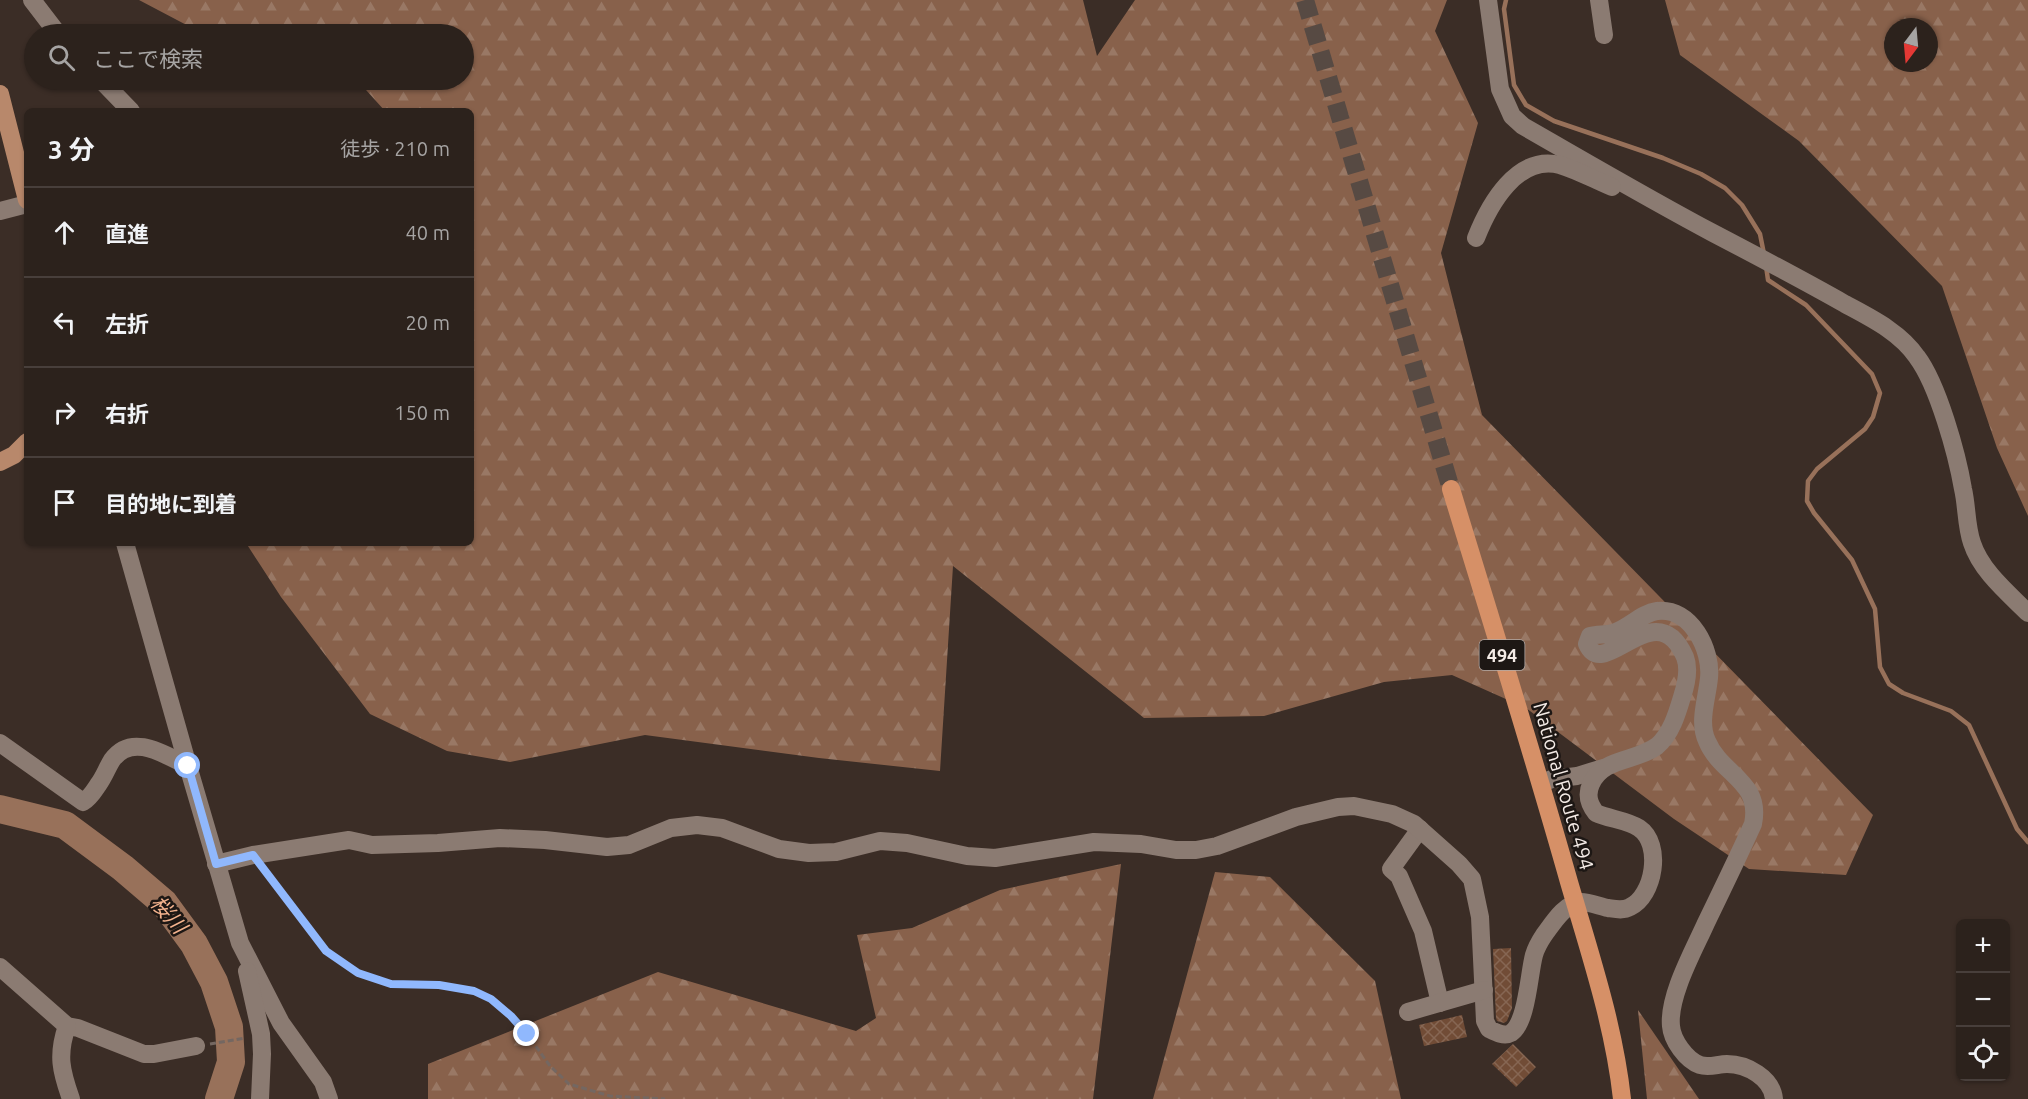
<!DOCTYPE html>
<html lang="ja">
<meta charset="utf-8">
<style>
:root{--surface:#2c221c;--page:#382f29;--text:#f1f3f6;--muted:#a6a4a3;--line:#483f3b}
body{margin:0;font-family:Ubuntu,"Noto Sans JP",sans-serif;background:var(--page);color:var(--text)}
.controls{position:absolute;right:18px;bottom:18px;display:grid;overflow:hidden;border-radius:9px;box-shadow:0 2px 4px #0004}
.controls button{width:54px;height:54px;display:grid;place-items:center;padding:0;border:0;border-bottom:2px solid var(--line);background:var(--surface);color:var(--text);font:30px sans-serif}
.compass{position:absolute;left:1884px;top:18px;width:54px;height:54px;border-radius:50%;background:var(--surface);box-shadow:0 2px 4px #0004;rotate:196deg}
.stop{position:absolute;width:18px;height:18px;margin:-14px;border:4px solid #90b8fd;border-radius:50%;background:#fff}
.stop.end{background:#90b8fd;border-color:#fff;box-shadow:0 2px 6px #0008}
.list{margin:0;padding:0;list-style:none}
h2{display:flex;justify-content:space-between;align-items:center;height:78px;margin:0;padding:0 24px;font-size:26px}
h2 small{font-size:20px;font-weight:400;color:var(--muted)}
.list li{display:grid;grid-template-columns:39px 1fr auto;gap:18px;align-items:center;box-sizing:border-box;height:90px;padding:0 24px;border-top:2px solid var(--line)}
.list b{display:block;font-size:22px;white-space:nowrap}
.list em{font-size:20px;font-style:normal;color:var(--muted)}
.icon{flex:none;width:33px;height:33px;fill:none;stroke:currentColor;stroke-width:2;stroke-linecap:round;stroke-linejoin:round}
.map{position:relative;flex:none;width:2028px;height:1099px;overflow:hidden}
.search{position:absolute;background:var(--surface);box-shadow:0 2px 4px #0004;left:24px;top:24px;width:450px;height:66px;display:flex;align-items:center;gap:15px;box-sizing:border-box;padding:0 21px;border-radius:33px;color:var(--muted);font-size:22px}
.panel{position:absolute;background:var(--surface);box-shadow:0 2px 4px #0004;left:24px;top:108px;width:450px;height:438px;border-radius:9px}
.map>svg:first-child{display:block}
</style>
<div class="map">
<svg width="2028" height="1099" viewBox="0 0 2028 1099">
<defs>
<pattern id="forest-firs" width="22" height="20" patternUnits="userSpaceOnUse" patternTransform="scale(1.5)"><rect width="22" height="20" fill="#88614b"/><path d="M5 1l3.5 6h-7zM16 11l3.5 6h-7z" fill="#997865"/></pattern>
<pattern id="building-cross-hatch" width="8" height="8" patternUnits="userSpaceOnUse" patternTransform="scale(1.5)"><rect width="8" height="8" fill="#714c36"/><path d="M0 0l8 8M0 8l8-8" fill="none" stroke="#866653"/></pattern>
</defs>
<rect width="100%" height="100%" fill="#3b2d26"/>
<g fill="url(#forest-firs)" fill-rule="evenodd">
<polygon points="139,0 1083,0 1097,56 1135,0 1447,0 1435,31 1478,123 1441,253 1482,415 1873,815 1846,875 1749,869 1674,819 1526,708 1452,675 1384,682 1264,716 1144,718 953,566 940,771 819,758 645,735 510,762 447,751 370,714 281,597 246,543 471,543 471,111 385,111 357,80 464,80 464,34 255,34 244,30 196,30"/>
<path d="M 1665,0 L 2028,0 L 2028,516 L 1997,448 L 1942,286 L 1799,141 L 1680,55 ZM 1893,27 L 1929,27 L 1929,63 L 1893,63 Z"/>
<polygon points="1121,864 1093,1099 428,1099 428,1064 658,972 856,1031 876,1018 857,935 912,928 1000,890"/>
<polygon points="1215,872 1270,877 1375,981 1401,1099 1153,1099"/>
<polygon points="1638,1010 1699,1099 1647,1099"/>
</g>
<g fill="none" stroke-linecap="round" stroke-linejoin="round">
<g stroke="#98715a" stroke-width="4.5">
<polyline points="1506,0 1504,9 1514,85 1526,105 1554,121 1663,158 1701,174 1725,188 1742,205 1760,234 1764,254"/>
<polyline points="1766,266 1768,280 1806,305 1872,374 1880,393 1873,417 1865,429 1817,469 1808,481 1807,501 1814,513 1852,560 1875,609 1880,667 1889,684 1903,693 1951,711 1969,725 2017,829 2028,842"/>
</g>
<polyline stroke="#98715a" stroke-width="28" points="0,809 65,825 123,868 164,903 194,944 214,982 229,1027 231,1062 219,1099"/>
</g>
<g fill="url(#building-cross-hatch)">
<polygon points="1511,948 1512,1008 1507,1021 1504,1023 1497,1021 1496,1018 1493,949"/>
<polygon points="1462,1015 1467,1037 1424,1046 1419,1025"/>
<polygon points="1513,1044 1536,1067 1516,1087 1492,1064"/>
</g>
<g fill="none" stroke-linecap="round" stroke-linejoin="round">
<polyline stroke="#574a43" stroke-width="18" stroke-dasharray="18 9" stroke-linecap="butt" points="1305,0 1451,489"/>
<g stroke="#746761" stroke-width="3" stroke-dasharray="6 3" stroke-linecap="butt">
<polyline points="265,871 326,950 358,973 391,984 439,985 474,991 491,999 511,1015 527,1034 550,1066 569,1084 610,1096 665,1099"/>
<polyline points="210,1044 245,1038"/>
</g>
<g stroke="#8b7b72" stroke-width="18">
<polyline points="32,0 58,34"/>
<path d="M 1488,0 L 1500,89 L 1512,116 L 1523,126 C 1586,162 1649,199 1713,233 C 1757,256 1801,279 1845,304 C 1871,318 1900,332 1917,357 C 1938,385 1957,454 1963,489 C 1967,506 1966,526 1972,543 C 1981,571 2008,593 2028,613"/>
<polyline points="1599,0 1604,35"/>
<polyline points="101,80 131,111"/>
<polyline points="0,211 27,204"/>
<path d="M 1476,238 C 1489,205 1517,154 1560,165 C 1577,170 1595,180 1612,187"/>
<polyline points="125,543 188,766 240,943 281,1023 323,1082 329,1099"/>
<path d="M 0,743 L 83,802 C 90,798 94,791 98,785 C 104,777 107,768 112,760 C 132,732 165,755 188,766"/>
<polyline points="1541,783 1552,779 1577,776 1603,768"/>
<polyline points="1420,829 1391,869 1399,876 1423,931 1440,1003"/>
<path d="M 216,864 L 253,855 L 349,840 L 372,845 L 438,843 L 500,838 L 545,840 L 607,847 L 629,845 L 671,828 L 697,825 L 722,828 L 779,849 L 809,853 L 836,852 L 880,841 L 907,843 L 967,856 L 995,858 L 1094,842 L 1141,844 L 1176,850 L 1196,850 L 1217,846 L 1296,817 L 1338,807 L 1354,806 L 1392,814 L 1414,824 L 1459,864 L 1472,879 L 1480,917 L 1485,1021 L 1489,1029 C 1495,1032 1504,1037 1511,1033 C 1527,1023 1529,973 1534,955 C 1536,948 1540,941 1544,935 C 1553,923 1565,903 1581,902 C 1589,902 1599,906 1608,908 C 1615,909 1623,911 1630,907 C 1654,896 1663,844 1639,828 C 1627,820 1609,819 1596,813 C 1589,804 1586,795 1591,784 C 1603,757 1636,762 1657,746 C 1671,734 1677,714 1682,697 C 1686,685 1690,670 1685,657 C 1656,590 1604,683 1587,644 L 1590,636 C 1598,634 1605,635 1613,633 C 1628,629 1641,613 1657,611 C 1691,607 1712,650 1709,678 C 1707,699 1698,722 1707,741 C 1721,775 1762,781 1753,824 C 1738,857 1722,890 1706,923 C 1694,950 1668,996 1671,1026 C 1672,1040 1686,1060 1700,1065 C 1709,1068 1718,1064 1727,1064 C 1747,1064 1772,1078 1774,1099"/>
<polyline points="0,967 67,1026 78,1028 144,1054 154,1054 196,1046"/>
<polyline points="247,971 261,1034 262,1054 260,1099"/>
<polyline points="1408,1012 1484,990"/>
<path d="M 67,1026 C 57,1055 61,1071 71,1099"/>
</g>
<g stroke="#b8886b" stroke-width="18">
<polyline points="0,94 27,200"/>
<polyline points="0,462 14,455 27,442"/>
</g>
<path stroke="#d69067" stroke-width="18" d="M 1451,489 C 1491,620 1532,751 1569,882 C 1590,954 1614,1025 1622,1099"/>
</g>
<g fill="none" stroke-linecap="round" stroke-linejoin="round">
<polyline stroke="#90b8fd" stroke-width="8" points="188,766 216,864 253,855 326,951 358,973 391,984 439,985 474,991 491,999 511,1016 527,1034"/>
</g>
<g text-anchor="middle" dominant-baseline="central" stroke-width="5" stroke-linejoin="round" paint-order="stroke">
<rect fill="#1d1714" stroke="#b4aba7" stroke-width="1.5" x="1479.5" y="640" width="45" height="30" rx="4.5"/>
<g font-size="18" font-weight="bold" fill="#f4ebe6">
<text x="1502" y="655">494</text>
</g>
<g font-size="20" fill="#f4ebe6" stroke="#1d1714">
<text transform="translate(1564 786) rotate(74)">National Route 494</text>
</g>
<g font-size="21" font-style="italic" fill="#f4b38e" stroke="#1d1714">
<text transform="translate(169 914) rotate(49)">桜川</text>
</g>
</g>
</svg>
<div class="controls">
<button>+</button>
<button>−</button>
<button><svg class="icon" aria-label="locate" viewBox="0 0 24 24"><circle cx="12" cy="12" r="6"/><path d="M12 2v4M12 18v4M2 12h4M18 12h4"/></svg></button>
</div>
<svg class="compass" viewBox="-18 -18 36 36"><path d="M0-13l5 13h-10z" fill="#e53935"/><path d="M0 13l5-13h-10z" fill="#a6a4a3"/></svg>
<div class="stop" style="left:188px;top:766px"></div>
<div class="stop end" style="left:527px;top:1034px"></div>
<div class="search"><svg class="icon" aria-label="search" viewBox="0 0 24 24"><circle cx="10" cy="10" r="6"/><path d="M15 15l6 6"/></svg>ここで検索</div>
<section class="panel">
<h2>3 分<small>徒歩 · 210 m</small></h2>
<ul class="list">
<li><svg class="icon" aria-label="ahead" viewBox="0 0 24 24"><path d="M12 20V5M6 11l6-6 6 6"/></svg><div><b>直進</b></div><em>40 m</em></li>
<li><svg class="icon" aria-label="left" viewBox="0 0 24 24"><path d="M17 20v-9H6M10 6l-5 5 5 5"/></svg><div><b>左折</b></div><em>20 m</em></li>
<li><svg class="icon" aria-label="right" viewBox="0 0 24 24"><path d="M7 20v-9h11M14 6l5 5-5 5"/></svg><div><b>右折</b></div><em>150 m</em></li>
<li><svg class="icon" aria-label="arrive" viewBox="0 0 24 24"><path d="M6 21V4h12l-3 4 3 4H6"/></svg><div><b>目的地に到着</b></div></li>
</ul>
</section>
</div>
